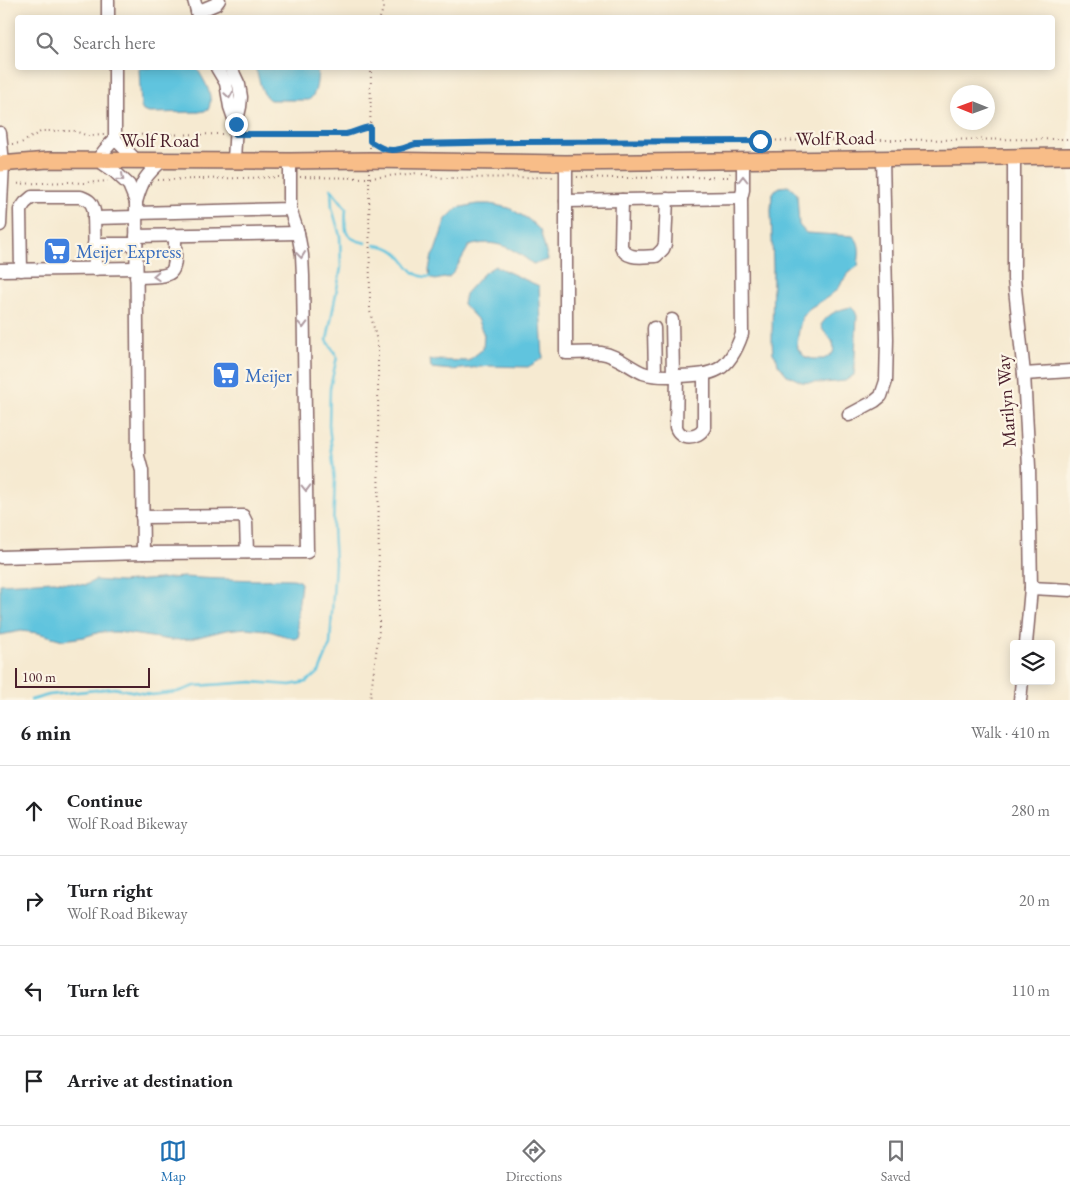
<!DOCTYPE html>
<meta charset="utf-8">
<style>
:root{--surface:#fff;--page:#f2f2f2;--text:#202124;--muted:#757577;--line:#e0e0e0;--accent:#1f6fb2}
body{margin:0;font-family:"EB Garamond",serif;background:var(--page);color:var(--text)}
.controls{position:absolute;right:15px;bottom:15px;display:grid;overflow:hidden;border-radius:5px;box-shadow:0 2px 12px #0003}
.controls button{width:45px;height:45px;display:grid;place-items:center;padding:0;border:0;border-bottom:1px solid var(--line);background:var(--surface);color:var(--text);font:25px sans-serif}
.compass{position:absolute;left:950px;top:85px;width:45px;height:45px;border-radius:50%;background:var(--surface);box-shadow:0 2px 12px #0003;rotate:271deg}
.scale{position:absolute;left:15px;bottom:12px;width:135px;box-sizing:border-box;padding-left:5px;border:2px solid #4a1f2b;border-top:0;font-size:14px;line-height:18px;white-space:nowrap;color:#4a1f2b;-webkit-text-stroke:4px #fcf5e5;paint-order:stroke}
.stop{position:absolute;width:15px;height:15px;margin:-11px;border:4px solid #1f6fb2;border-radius:50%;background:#fff}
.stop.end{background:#1f6fb2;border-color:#fff;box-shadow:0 1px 5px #0008}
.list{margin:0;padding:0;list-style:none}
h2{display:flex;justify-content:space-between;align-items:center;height:65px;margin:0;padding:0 20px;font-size:21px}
h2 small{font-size:16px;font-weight:400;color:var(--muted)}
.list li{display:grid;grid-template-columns:32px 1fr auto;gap:15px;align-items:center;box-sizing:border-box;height:90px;padding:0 20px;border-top:1px solid var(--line)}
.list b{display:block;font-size:19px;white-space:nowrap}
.list p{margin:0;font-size:16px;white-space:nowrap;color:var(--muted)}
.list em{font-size:16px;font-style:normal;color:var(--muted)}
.icon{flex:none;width:28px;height:28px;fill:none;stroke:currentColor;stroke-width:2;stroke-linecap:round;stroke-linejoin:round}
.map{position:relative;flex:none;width:1070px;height:700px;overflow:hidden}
.search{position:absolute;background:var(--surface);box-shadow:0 2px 12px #0003;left:15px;right:15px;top:15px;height:55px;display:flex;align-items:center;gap:12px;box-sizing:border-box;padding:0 18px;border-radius:5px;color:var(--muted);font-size:19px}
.sheet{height:425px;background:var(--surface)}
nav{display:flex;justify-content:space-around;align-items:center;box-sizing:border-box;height:70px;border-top:1px solid var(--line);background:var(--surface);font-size:14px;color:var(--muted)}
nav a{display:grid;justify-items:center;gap:2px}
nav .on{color:var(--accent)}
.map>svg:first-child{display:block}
</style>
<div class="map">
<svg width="1070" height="700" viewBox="0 0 1070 700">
<rect width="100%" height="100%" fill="#fcf5e5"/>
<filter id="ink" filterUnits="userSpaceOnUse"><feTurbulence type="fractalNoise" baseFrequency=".02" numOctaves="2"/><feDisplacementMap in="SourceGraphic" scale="10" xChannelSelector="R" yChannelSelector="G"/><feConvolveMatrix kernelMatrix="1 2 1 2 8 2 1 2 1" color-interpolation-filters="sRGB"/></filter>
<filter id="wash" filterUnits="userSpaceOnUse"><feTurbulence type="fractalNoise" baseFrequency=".0096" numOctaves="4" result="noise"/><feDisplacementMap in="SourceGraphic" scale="20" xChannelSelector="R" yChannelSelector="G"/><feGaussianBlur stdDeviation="1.12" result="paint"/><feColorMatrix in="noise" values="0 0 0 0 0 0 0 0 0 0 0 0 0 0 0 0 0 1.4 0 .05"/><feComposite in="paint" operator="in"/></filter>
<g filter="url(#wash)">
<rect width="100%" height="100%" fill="#f6ead1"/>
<g fill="#60c4de" stroke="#557284">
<path d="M 139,68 L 197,68 C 204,81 215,95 208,110 L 199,112 L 149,113 L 143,111 L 141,107 Z"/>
<path d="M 255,68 L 318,68 C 317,78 318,93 309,100 L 270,100 C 260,94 260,78 255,68 Z"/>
<path d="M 788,186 L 794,190 L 797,194 L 799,225 L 806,233 L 853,236 C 862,243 859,256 858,266 L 849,273 L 841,283 L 839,288 L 828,297 L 810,308 L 802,318 L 800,324 L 797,342 L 798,349 L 805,357 L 813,359 L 824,359 L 833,353 C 837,338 824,337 821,325 C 829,313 837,310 851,307 L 855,311 L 857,316 L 854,375 L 845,381 L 824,383 L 802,382 L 787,375 L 778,364 L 777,359 L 773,353 L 772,341 L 773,268 L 771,210 L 772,195 L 775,190 L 780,187 Z"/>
<path d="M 477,204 L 490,204 L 509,208 L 528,219 L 540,230 L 548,260 L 533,264 C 513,248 495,238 469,246 L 454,272 L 449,277 L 435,280 L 430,277 L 429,270 L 432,256 L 435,251 L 446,219 L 457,208 Z"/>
<polygon points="495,266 539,286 543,358 528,367 490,366 452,370 431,368 430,360 468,361 483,349 484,335 477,319 463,304 465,294 484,273"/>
<path d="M 184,577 C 209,579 234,579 259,580 C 270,580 281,578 291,579 C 296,579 298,580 301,583 L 297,619 L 299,633 L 298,637 L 295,639 L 291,638 L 266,630 L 246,628 L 226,630 L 190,639 L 171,640 L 118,632 L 100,632 L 84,637 L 63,640 L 38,633 L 21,631 L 0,635 L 0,584 L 54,581 L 86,585 L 95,580 L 121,582 Z"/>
</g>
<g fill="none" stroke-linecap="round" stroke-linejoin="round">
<g stroke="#60c4de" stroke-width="2.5">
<path d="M 332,190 L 346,208 C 345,229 341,238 366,243"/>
<path d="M 375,245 C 380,246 387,246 391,249 C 408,257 407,278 430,277"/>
<polyline points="31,700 49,695 115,688 152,695 177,692 195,686 252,682 290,685 306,682 319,672 330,645 335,563 333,527 335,481 329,425 330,388 337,357 327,340 341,268 340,236 332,208 331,189"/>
</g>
</g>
</g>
<g filter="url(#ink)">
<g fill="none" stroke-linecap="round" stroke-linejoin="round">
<g stroke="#866665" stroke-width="15">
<g id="minor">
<polyline points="108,0 108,18"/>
<polyline points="194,0 199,18"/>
<polyline points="197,12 216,4 219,0"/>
<path d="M 115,68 L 115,139 C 108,146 102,152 98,160 L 114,171 L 129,185 L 136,202"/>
<polyline points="217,68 226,83 230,107 236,124"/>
<polyline points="231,68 239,85 241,97 240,107 236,124 234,160"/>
<polyline points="0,133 3,163 0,225"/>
<polyline points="115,139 136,160"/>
<polyline points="1014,157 1014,279 1024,374 1029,467 1031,588 1026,644"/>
<path d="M 566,163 L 566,353 C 578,353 590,352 601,353 C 617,355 629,367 643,373 C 654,377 666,376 677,376 C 715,375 729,372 742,334 L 741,198 L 743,190 L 743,160"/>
<path d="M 622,200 L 621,246 C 626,261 644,256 656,256 L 663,249 L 665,244 L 667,199"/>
<polyline points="566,201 741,198"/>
<polyline points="136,213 290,209 290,161"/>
<polyline points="94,218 136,217"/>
<polyline points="136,236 298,233"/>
<polyline points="94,244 136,244"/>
<polyline points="0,270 136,268"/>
<path d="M 21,270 L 20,210 L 25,203 L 32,197 L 81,197 C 89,200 92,202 94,211 L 95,269"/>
<path d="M 136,277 C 179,276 175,277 175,235"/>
<polyline points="672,320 673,376"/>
<polyline points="654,328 655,375"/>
<polyline points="1024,374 1070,371"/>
<path d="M 677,376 L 676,427 C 680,440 698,439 704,428 L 704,375"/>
<polyline points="849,415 875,401 881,396 886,381 887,339 883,158"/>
<polyline points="142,517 243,516 246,522 247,552"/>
<path d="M 143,553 L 142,471 L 138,456 L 136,202 C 142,180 146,175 163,160"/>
<polyline points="0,557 143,553 307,552 303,276 302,255 298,233 290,209"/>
<polyline points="1031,588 1070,590"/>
<polyline points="1020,700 1022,681"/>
</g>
</g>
<g stroke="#866665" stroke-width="18">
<polyline id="major" points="0,164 48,160 290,161 370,160 566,163 1070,156"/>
</g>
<g stroke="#866665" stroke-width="2" stroke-dasharray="1 4" stroke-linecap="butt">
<polyline points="380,18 383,9 383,0"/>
<path d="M 246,134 L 346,134 C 355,132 361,128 370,127"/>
<polyline points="126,135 226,134"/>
<polyline points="370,141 380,148"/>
<polyline points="12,144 21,143 42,131 75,131 88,136 104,135"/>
<polyline points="370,148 371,68"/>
<polyline points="402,149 410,145 416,144 519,142 1070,139"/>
<polyline points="369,172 370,311 378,346 378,360 379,630 370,700"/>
<polyline points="422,174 435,177 445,178 555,177"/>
<polyline points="300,177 369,178 418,173"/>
<polyline points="577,177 616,178 728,177 730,173"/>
<polyline points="158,180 280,177"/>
<polyline points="13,184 69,182 83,183 108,181"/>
</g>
<use href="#minor" stroke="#fff" stroke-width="12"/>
<use href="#major" stroke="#f8bd88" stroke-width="15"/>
</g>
<defs><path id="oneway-chevron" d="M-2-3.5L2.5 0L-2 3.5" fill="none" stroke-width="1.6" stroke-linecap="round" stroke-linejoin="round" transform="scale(1.25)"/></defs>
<g stroke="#ae9aa0">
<use href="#oneway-chevron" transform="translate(229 95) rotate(81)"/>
<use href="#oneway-chevron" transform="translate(121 178) rotate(41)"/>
<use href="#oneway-chevron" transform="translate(743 179) rotate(-90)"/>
<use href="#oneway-chevron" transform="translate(301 255) rotate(83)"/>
<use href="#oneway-chevron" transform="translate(156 276) rotate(177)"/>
<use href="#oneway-chevron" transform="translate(303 325) rotate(89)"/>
<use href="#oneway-chevron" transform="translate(306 488) rotate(89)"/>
</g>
</g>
<g fill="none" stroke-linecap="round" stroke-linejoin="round" filter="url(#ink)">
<path stroke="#1f6fb2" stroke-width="6" d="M 236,124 L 235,134 L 346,134 C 355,132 361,128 370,127 L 370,141 C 380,148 388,152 400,149 C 406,148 410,145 416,144 L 519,142 L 760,141"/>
</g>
<defs>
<g id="supermarket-square" transform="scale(1.4375)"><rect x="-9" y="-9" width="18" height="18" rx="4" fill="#3f7fe0" stroke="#fcf5e5"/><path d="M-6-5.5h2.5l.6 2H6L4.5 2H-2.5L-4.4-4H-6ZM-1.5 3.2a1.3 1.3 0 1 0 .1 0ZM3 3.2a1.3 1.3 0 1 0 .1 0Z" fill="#fff"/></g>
</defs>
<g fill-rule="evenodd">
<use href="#supermarket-square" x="57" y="251"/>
<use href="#supermarket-square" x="226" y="375"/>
</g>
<g text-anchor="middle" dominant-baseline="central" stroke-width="4.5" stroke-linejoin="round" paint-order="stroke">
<g font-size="19" fill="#4a1f2b" stroke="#fcf5e5">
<text transform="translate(835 138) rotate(-1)">Wolf Road</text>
<text x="160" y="140">Wolf Road</text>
<text transform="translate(1006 401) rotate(-94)">Marilyn Way</text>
</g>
<g font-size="19" fill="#366cbe" stroke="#fcf5e5" text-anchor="start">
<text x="76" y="251">Meijer Express</text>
<text x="245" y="375">Meijer</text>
</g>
</g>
</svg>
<div class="controls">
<button><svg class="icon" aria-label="layers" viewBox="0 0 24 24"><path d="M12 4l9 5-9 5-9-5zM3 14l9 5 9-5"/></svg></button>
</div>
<svg class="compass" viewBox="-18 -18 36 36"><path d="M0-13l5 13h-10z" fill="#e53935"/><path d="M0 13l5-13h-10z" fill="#757577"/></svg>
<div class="scale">100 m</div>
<div class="stop" style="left:760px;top:141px"></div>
<div class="stop end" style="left:236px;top:124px"></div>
<div class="search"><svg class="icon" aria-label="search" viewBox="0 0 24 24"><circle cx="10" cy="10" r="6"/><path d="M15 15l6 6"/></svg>Search here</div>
</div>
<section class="sheet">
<h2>6 min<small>Walk · 410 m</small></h2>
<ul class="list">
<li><svg class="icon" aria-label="ahead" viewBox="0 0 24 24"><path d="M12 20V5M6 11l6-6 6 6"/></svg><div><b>Continue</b><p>Wolf Road Bikeway</p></div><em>280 m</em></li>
<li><svg class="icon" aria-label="right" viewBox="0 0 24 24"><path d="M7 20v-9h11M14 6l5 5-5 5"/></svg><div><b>Turn right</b><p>Wolf Road Bikeway</p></div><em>20 m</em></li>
<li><svg class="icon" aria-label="left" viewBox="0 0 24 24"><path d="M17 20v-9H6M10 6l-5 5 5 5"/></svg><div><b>Turn left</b></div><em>110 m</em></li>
<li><svg class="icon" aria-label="arrive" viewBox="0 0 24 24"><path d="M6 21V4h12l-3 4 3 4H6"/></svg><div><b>Arrive at destination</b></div></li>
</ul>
</section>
<nav>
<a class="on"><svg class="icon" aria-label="map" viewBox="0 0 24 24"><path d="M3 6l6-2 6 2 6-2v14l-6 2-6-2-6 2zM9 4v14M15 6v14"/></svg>Map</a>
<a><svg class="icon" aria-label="directions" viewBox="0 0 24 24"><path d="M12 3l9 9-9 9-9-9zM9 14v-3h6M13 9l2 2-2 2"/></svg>Directions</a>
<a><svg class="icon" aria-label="saved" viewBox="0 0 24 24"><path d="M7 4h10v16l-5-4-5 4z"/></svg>Saved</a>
</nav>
